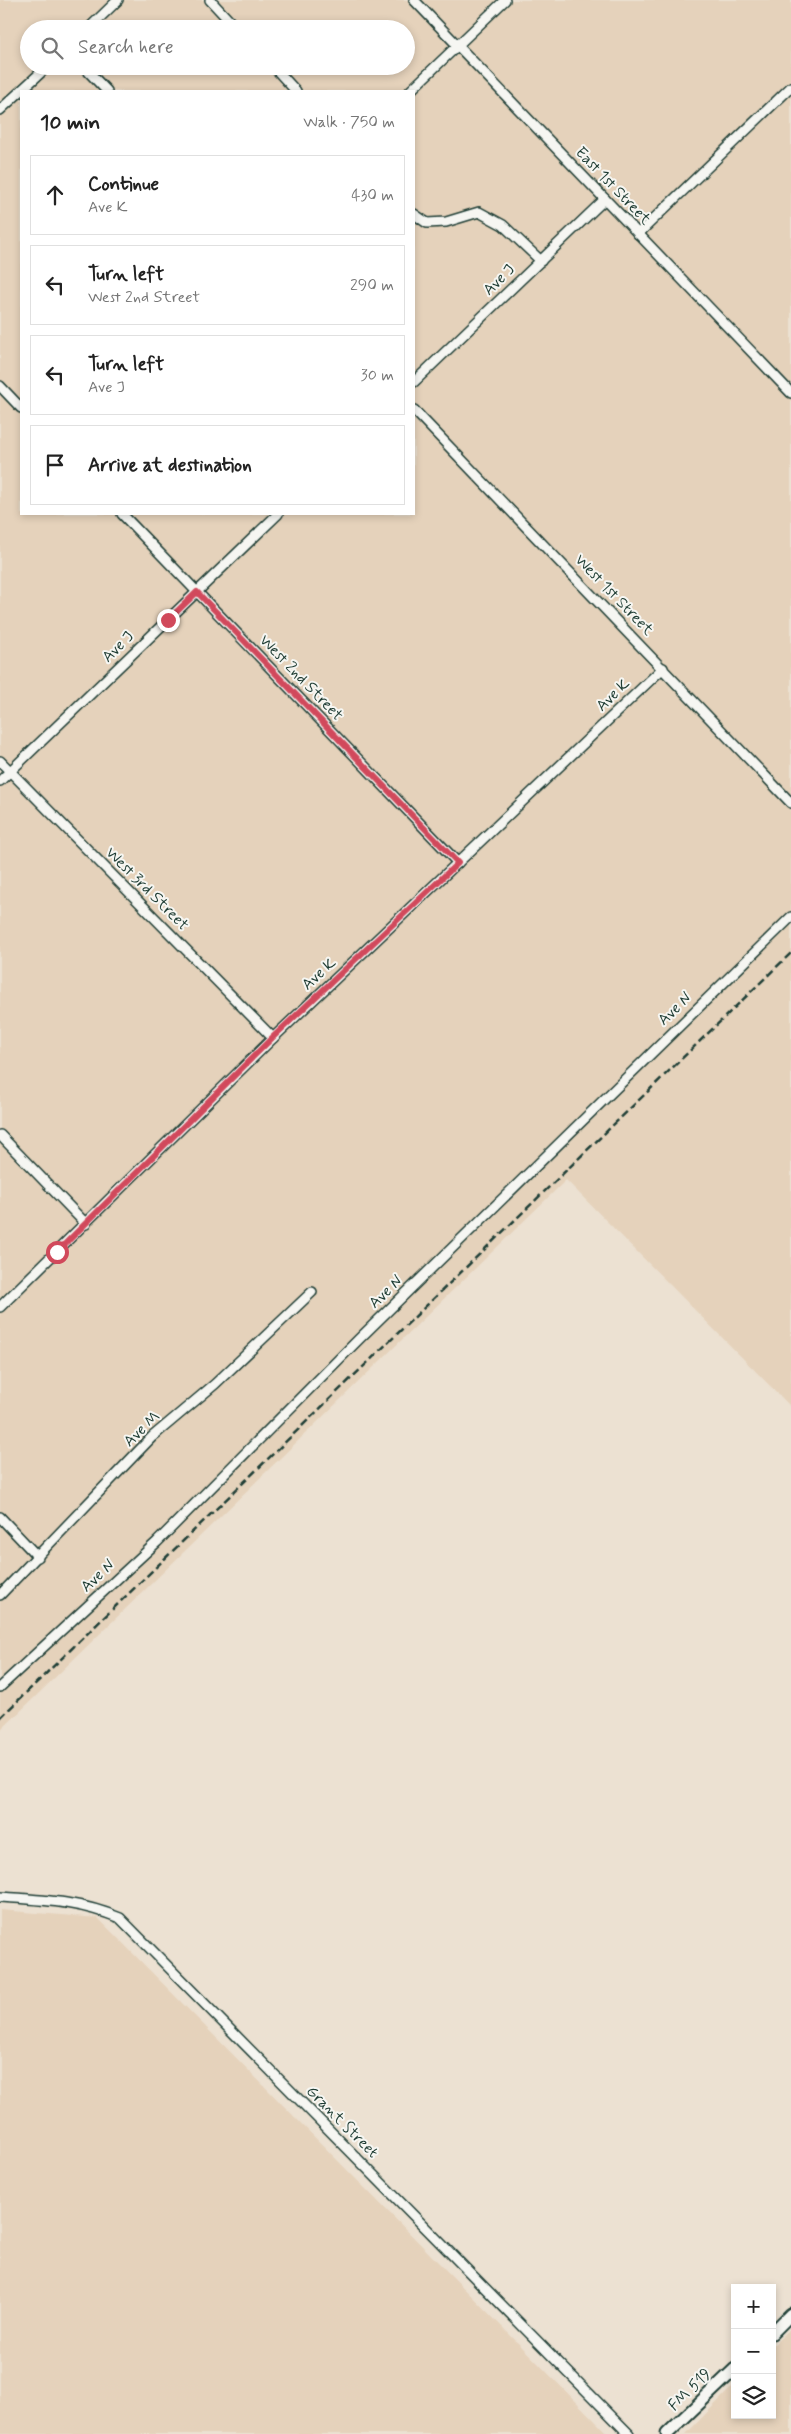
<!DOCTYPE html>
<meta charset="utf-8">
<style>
:root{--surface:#fff;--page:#f6f6f6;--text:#222;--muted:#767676;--line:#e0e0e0}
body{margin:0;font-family:Mynerve,sans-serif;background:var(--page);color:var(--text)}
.controls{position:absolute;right:15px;bottom:15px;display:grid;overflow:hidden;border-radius:0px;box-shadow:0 2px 8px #0003}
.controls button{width:45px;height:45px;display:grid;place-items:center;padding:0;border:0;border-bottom:1px solid var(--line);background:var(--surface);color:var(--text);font:25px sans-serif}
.stop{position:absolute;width:15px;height:15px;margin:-11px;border:4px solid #d1495b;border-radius:50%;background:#fff}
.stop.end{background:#d1495b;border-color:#fff;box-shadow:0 1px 5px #0008}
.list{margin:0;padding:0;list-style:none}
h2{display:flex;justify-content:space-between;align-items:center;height:65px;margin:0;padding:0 20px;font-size:21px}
h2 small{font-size:16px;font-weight:400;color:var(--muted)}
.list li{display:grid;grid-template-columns:32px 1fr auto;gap:15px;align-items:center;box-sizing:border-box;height:80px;margin:0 10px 10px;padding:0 10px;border:1px solid var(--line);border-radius:0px}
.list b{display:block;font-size:19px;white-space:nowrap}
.list p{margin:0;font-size:16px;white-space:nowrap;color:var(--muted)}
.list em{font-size:16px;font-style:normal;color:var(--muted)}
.icon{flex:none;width:28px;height:28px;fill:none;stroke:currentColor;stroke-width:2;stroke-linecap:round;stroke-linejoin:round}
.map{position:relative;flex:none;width:791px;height:2434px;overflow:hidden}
.search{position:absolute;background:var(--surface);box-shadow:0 2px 8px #0003;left:20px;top:20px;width:395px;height:55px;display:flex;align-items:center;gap:12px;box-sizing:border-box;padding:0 18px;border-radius:28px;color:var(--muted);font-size:19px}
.panel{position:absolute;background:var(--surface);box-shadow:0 2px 8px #0003;left:20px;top:90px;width:395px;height:425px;border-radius:0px}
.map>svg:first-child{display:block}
</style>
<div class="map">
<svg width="791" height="2434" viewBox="0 0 791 2434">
<rect width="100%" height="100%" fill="#ece1d2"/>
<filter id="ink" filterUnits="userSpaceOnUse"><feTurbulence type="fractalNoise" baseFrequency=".02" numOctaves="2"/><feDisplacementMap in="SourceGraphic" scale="10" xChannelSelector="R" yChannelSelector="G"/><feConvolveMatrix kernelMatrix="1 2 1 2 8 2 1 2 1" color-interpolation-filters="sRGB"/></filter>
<g filter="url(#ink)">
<g fill="#e5d2bb" fill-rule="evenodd">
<path d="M 0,0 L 791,0 L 791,1407 L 566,1180 L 0,1731 ZM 29,29 L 406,29 L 406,66 L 29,66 ZM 21,91 L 414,91 L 414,514 L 21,514 Z"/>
<polygon points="0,1910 98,1918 608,2434 0,2434"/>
<polygon points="791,2328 791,2434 686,2434 735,2384 735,2415 772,2415 772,2346"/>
</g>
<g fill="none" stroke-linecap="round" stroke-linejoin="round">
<g stroke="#1f3d34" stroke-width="12">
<g id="minor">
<polyline points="210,0 237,29"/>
<polyline points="414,0 791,393"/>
<polyline points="88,29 118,0"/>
<polyline points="83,66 107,91"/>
<polyline points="273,66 296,91"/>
<polyline points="410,91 505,0"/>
<polyline points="0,110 48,66"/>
<polyline points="414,214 427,223 446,222 479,212 503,225 541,261"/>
<polyline points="638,234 791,87"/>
<polyline points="414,382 605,199"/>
<polyline points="0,386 21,408"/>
<polyline points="414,410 791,803"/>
<polyline points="122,514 458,863"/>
<polyline points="0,761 273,1038"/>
<polyline points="0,781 278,514"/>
<polyline points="0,1135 86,1224"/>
<polyline points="0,1307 273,1038 663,668"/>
<polyline points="0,1517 38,1557"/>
<polyline points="0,1595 152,1437 215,1384 312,1292"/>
<polyline points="0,1687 157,1542 359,1339 791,917"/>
<path d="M 0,1897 C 44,1900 79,1901 120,1918 L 629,2434"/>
</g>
</g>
<g stroke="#1f3d34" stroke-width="15">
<g id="major">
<polyline points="772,2333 791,2314"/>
<polyline points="667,2434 735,2369"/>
</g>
</g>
<use href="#minor" stroke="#f6f6f2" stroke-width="9"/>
<use href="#major" stroke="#f6f6f2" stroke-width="11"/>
<polyline stroke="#1f3d34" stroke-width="2.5" stroke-dasharray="8 4" stroke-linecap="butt" points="0,1718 791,953"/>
</g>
</g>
<g fill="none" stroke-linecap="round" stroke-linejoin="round" filter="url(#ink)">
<polyline stroke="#d1495b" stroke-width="6" points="57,1252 272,1038 458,863 197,592 168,620"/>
</g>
<g text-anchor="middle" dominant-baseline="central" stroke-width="4" stroke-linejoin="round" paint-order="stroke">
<g font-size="16" fill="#1f3d34" stroke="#f6f6f2">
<text transform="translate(613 186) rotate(46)">East 1st Street</text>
<text transform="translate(499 280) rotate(-44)">Ave J</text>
<text transform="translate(614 595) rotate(46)">West 1st Street</text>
<text transform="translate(118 647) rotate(-44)">Ave J</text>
<text transform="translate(301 678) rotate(46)">West 2nd Street</text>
<text transform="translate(613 695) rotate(-44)">Ave K</text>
<text transform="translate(147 889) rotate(45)">West 3rd Street</text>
<text transform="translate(319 974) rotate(-43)">Ave K</text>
<text transform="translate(675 1009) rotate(-44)">Ave N</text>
<text transform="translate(386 1292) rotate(-44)">Ave N</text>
<text transform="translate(142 1429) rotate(-44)">Ave M</text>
<text transform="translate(98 1576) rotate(-43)">Ave N</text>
<text transform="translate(342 2122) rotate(45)">Grant Street</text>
<text transform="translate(690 2390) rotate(-44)">FM 519</text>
</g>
</g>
</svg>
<div class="controls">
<button>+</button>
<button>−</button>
<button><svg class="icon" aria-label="layers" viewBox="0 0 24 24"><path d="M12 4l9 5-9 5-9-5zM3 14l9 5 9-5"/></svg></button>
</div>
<div class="stop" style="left:57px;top:1252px"></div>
<div class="stop end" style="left:168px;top:620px"></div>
<div class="search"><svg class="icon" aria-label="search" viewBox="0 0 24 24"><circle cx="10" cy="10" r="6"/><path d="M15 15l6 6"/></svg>Search here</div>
<section class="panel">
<h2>10 min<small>Walk · 750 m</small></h2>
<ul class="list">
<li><svg class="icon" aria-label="ahead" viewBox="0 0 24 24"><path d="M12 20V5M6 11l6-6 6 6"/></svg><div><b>Continue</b><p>Ave K</p></div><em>430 m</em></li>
<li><svg class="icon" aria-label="left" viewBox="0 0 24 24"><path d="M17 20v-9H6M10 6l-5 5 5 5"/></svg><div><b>Turn left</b><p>West 2nd Street</p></div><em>290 m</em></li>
<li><svg class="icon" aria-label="left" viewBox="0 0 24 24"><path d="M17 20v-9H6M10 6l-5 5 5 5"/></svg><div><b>Turn left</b><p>Ave J</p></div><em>30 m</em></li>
<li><svg class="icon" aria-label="arrive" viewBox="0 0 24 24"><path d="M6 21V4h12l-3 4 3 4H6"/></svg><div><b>Arrive at destination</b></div></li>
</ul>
</section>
</div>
